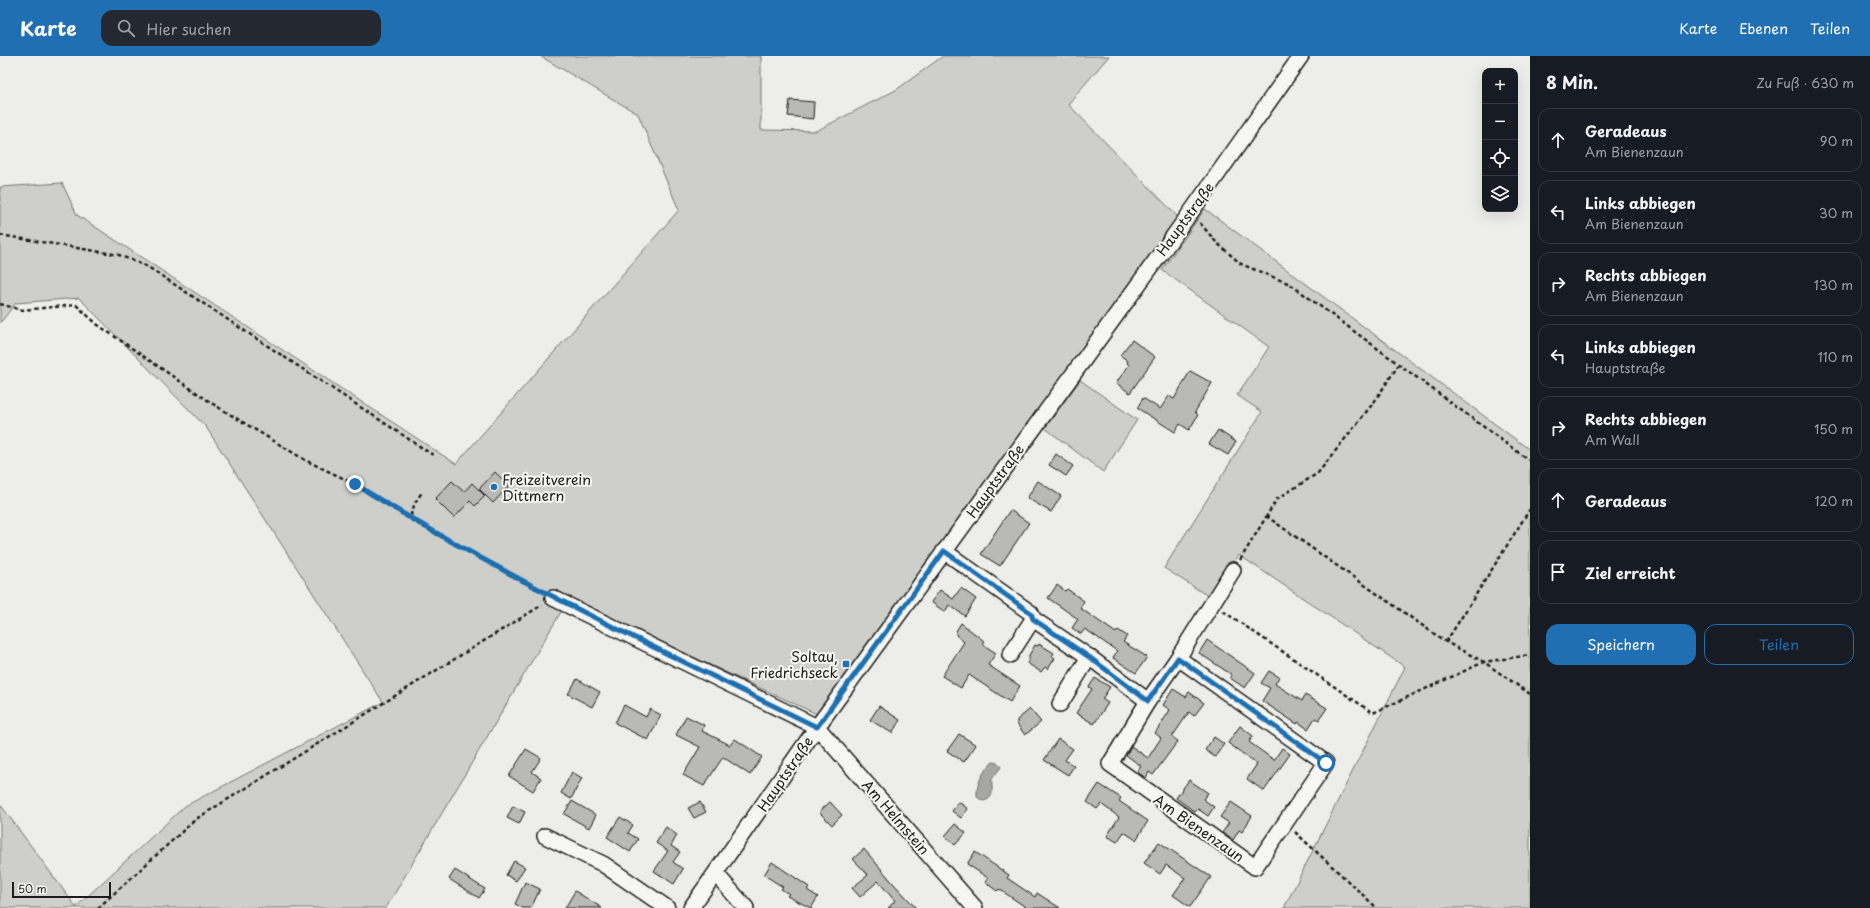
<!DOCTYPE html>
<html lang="de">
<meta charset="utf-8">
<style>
:root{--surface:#171b24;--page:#242831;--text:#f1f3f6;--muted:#9ea1a6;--line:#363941;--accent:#1f6fb2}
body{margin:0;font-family:"Playpen Sans",sans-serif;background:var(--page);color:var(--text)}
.controls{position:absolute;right:12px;top:12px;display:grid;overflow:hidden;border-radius:8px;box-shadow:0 4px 16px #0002}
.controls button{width:36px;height:36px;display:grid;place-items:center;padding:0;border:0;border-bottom:1px solid var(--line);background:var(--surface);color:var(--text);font:20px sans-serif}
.scale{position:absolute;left:12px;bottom:10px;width:99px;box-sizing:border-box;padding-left:4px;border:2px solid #1c1c1c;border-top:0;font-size:11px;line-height:14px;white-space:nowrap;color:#1c1c1c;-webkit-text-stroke:3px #f6f6f2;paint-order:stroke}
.stop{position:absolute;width:12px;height:12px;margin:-9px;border:3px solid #1f6fb2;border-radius:50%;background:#fff}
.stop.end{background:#1f6fb2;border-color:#fff;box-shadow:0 1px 4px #0008}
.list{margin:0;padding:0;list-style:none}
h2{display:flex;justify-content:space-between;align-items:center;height:52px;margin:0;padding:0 16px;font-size:17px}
h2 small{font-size:13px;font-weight:400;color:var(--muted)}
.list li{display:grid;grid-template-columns:26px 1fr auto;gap:12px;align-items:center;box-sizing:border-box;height:64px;margin:0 8px 8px;padding:0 8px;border:1px solid var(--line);border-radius:12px}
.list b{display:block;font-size:15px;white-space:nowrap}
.list p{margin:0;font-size:13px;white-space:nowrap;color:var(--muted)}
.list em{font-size:13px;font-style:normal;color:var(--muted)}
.actions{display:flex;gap:8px;padding:12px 16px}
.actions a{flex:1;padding:9px 0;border:1px solid var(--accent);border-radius:12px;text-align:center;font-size:14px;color:var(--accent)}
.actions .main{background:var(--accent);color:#fff}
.icon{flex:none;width:22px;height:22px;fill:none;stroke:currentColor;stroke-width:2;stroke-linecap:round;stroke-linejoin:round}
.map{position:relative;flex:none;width:1530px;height:852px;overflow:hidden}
header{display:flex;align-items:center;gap:24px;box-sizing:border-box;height:56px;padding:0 20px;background:var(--accent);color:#fff}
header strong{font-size:19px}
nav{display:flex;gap:22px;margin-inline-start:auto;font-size:14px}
.search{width:280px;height:36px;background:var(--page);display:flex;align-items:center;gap:10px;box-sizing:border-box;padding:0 14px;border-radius:12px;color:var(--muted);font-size:15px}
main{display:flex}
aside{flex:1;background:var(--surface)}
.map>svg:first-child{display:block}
</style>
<header>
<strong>Karte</strong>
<div class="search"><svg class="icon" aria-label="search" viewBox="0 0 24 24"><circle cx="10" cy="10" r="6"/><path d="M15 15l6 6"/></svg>Hier suchen</div>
<nav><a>Karte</a><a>Ebenen</a><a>Teilen</a></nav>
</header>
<main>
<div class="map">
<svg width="1530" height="852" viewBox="0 0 1530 852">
<rect width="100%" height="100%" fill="#edede9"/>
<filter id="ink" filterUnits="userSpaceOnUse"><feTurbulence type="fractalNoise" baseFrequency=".025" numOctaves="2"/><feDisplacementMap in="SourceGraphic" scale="8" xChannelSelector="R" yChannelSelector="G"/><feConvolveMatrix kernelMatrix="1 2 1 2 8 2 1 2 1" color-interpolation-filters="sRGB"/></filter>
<g filter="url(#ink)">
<g fill="#cececb" stroke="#757574">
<polygon points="540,0 761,0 761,74 816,75 896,34 943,0 1109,0 1068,48 1178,161 817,658 568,544 386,852 0,852 0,748 76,851 185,750 383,646 206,371 79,242 16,247 0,267 0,131 62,127 77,159 456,408 679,154 638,58"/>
<polygon points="1205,153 1530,394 1530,852 1284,852 1405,611 1239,499 1211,542 1164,512 1262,356 1237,339 1269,291 1162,214"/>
<polygon points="1080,324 1137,364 1103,416 1045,372"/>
</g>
<path fill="#a6a6a3" stroke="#6f6f6d" d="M 993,706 L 998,707 L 1001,711 L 992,723 C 991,732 996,743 983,745 L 977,741 C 976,727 983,715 993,706 Z"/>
<g fill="#b9b9b6" stroke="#1c1c1c">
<polygon points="790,44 814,46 813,63 788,60"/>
<polygon points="1132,284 1155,301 1130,337 1116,327 1129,309 1127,307 1128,305 1120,299"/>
<polygon points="1190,315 1212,327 1195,356 1198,359 1189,374 1180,368 1175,376 1137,352 1143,342 1160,353 1169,340 1174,343"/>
<polygon points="1218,374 1236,386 1228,399 1209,388"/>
<polygon points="1056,398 1073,410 1066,420 1049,409"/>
<polygon points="495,416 509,430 493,447 479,433"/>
<polygon points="452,425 464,436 472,427 485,440 475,450 470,445 454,462 435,443"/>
<polygon points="1038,425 1061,440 1051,456 1027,442"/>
<polygon points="1010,454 1029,467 1000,510 981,498"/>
<polygon points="1057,529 1065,535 1067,533 1084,545 1080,552 1116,577 1118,574 1127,580 1123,586 1147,601 1136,617 1113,602 1117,595 1085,573 1081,578 1072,572 1078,563 1048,542"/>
<polygon points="961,532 976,543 965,560 949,549 945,556 931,546 940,534 953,543"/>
<polygon points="961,567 984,585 982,588 996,597 988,609 1020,630 1010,646 969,619 961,632 942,620 964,586 956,579 956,575"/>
<polygon points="1207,584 1255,617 1245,632 1230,622 1232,619 1199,597"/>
<polygon points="1039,588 1054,597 1052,600 1055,602 1048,613 1045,611 1041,616 1027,607 1030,602 1028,601 1035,589 1038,590"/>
<polygon points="1269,615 1279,621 1275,628 1302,645 1305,639 1327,652 1319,664 1315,662 1308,673 1298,666 1297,668 1262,645 1270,632 1261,627"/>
<polygon points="1095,622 1110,631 1102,643 1108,647 1094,668 1076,657 1092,633 1089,631"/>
<polygon points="577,623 600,636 592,651 568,638"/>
<polygon points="1173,633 1186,641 1189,636 1204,647 1194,660 1189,656 1172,681 1178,685 1153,719 1149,716 1146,722 1137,716 1141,710 1126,699 1131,690 1148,702 1161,682 1155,677 1170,654 1163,649"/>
<polygon points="624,649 646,661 650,653 661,659 648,684 615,667"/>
<polygon points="879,650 900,664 892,677 870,664"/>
<polygon points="1030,653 1041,666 1025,679 1017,668 1017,664"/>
<polygon points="686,660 704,669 702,675 730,689 735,683 762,701 750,719 723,701 704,730 683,719 700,691 676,679"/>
<polygon points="1240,670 1253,680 1249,686 1274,704 1282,692 1290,698 1264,735 1247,723 1257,708 1228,687"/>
<polygon points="959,678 976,689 964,706 947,695"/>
<polygon points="1214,681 1224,688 1215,701 1205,694"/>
<polygon points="1058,683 1073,693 1065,704 1074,710 1068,719 1044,704"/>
<polygon points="526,693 541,702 532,716 541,722 533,735 509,720"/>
<polygon points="572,716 582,722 571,743 561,737"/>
<polygon points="1189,724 1208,737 1203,743 1214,751 1208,760 1198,753 1195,756 1176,742"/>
<polygon points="1099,728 1121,742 1119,745 1148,765 1136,784 1124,776 1117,786 1107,780 1119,761 1101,748 1097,753 1087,746"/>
<polygon points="572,745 596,759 589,772 564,758"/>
<polygon points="700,746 706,756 694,762 688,752"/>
<polygon points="830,746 842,759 832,769 819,756"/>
<polygon points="959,746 968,753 961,762 952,755"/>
<polygon points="1231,746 1252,760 1242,776 1239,774 1233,784 1222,777 1229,767 1220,761"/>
<polygon points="513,750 525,756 519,768 507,762"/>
<polygon points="620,761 633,769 628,777 638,783 630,796 607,781"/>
<polygon points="955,768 966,777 955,789 945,780"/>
<polygon points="666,771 677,779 671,790 680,796 673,806 683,813 674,828 654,815 668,795 656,787"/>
<polygon points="1159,786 1211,821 1190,851 1173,839 1185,822 1166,809 1160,818 1144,807"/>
<polygon points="864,793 893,827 916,852 888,852 895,845 878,825 860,841 852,832 868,819 853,803"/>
<polygon points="975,796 1009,819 1007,822 1035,841 1037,837 1060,852 1027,852 999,833 997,835 985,826 988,822 967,808"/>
<polygon points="514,805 525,811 516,825 506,819"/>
<polygon points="772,806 809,831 807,834 818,841 811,852 787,840 789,838 781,833 783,831 764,819"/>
<polygon points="455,814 485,833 479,842 449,823"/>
<polygon points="525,826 540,833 531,852 523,852 515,848"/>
<polygon points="575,835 602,852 565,852"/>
</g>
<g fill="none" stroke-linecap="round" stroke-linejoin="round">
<g stroke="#1c1c1c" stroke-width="18">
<g id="minor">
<polyline points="944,495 1031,557 1033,563 1089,601 1148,645"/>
<polyline points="553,542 817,671 975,852"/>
<polyline points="1010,599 1033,563"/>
<polygon points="1178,602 1326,707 1255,811 1110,708 1148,645"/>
<polyline points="1178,602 1233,514"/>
<polyline points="1060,648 1089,601"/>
<polyline points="545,780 603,808 667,852"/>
<polyline points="716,818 746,852"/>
<polyline points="691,852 817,671 1191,156 1301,0"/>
</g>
</g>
<g stroke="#1c1c1c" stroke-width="2.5" stroke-dasharray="4 3" stroke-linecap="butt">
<polyline points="1200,167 1216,186 1241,208 1290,228 1530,405"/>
<polyline points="0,179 119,199 148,211 436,401"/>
<polyline points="0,248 22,254 76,249 98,269 213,348 305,404 355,428 415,466 541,535"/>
<polyline points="1266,460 1446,586 1484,606 1530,638"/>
<polyline points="415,466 411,458 415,447 422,436"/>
<polyline points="1240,504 1277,443 1318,417 1374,346 1399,308"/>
<polyline points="1223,555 1373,657 1484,606 1530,599"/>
<polyline points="1446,586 1530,453"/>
<polyline points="1295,776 1377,852"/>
<polyline points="98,852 196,763 542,549"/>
</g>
<use href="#minor" stroke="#f6f6f2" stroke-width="15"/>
</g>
</g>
<g fill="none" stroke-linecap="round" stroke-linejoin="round" filter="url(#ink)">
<path stroke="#1f6fb2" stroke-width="5" d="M 355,428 C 502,521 660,594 817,671 L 944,495 L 1031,557 L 1033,563 L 1089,601 L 1148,645 L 1178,602 L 1326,707"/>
</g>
<g fill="#1f6fb2" stroke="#f6f6f2" stroke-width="1.5">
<circle cx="494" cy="431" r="4"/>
<rect x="842" y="604" width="8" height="8" rx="2"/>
</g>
<g text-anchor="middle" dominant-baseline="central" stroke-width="4" stroke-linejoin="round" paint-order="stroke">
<g font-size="14" fill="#1c1c1c" stroke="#f6f6f2">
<text transform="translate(1185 163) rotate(-54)">Hauptstraße</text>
<text transform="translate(995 425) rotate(-54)">Hauptstraße</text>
<text transform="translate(785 718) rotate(-56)">Hauptstraße</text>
<text transform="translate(896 761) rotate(49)">Am Helmstein</text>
<text transform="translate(1199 772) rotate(35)">Am Bienenzaun</text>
</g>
<g font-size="14" fill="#1c1c1c" stroke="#f6f6f2" text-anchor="start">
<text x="502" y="423">Freizeitverein<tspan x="502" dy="16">Dittmern</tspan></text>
<text x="838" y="600" text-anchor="end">Soltau,<tspan x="838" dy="16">Friedrichseck</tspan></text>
</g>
</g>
</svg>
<div class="controls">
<button>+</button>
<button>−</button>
<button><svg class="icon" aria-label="locate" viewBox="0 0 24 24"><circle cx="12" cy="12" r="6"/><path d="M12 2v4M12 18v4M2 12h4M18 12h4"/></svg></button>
<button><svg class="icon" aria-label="layers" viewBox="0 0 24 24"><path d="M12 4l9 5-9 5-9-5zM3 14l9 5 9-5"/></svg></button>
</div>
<div class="scale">50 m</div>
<div class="stop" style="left:1326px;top:707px"></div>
<div class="stop end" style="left:355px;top:428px"></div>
</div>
<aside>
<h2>8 Min.<small>Zu Fuß · 630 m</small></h2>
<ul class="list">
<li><svg class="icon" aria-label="ahead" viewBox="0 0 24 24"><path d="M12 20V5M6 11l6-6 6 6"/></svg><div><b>Geradeaus</b><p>Am Bienenzaun</p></div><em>90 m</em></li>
<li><svg class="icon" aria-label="left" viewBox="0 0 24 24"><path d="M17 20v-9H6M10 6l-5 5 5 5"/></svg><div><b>Links abbiegen</b><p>Am Bienenzaun</p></div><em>30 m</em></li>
<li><svg class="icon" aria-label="right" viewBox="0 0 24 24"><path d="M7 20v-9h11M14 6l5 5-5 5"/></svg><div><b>Rechts abbiegen</b><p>Am Bienenzaun</p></div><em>130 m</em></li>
<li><svg class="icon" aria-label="left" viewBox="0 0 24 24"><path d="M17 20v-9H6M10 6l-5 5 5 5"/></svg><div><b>Links abbiegen</b><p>Hauptstraße</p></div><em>110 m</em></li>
<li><svg class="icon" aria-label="right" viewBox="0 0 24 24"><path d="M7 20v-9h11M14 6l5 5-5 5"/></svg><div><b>Rechts abbiegen</b><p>Am Wall</p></div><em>150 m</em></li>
<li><svg class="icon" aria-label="ahead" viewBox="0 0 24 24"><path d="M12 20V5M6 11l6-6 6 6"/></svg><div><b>Geradeaus</b></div><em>120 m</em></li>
<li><svg class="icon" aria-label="arrive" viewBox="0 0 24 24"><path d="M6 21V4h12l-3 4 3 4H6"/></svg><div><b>Ziel erreicht</b></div></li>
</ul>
<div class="actions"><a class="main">Speichern</a><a>Teilen</a></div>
</aside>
</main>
